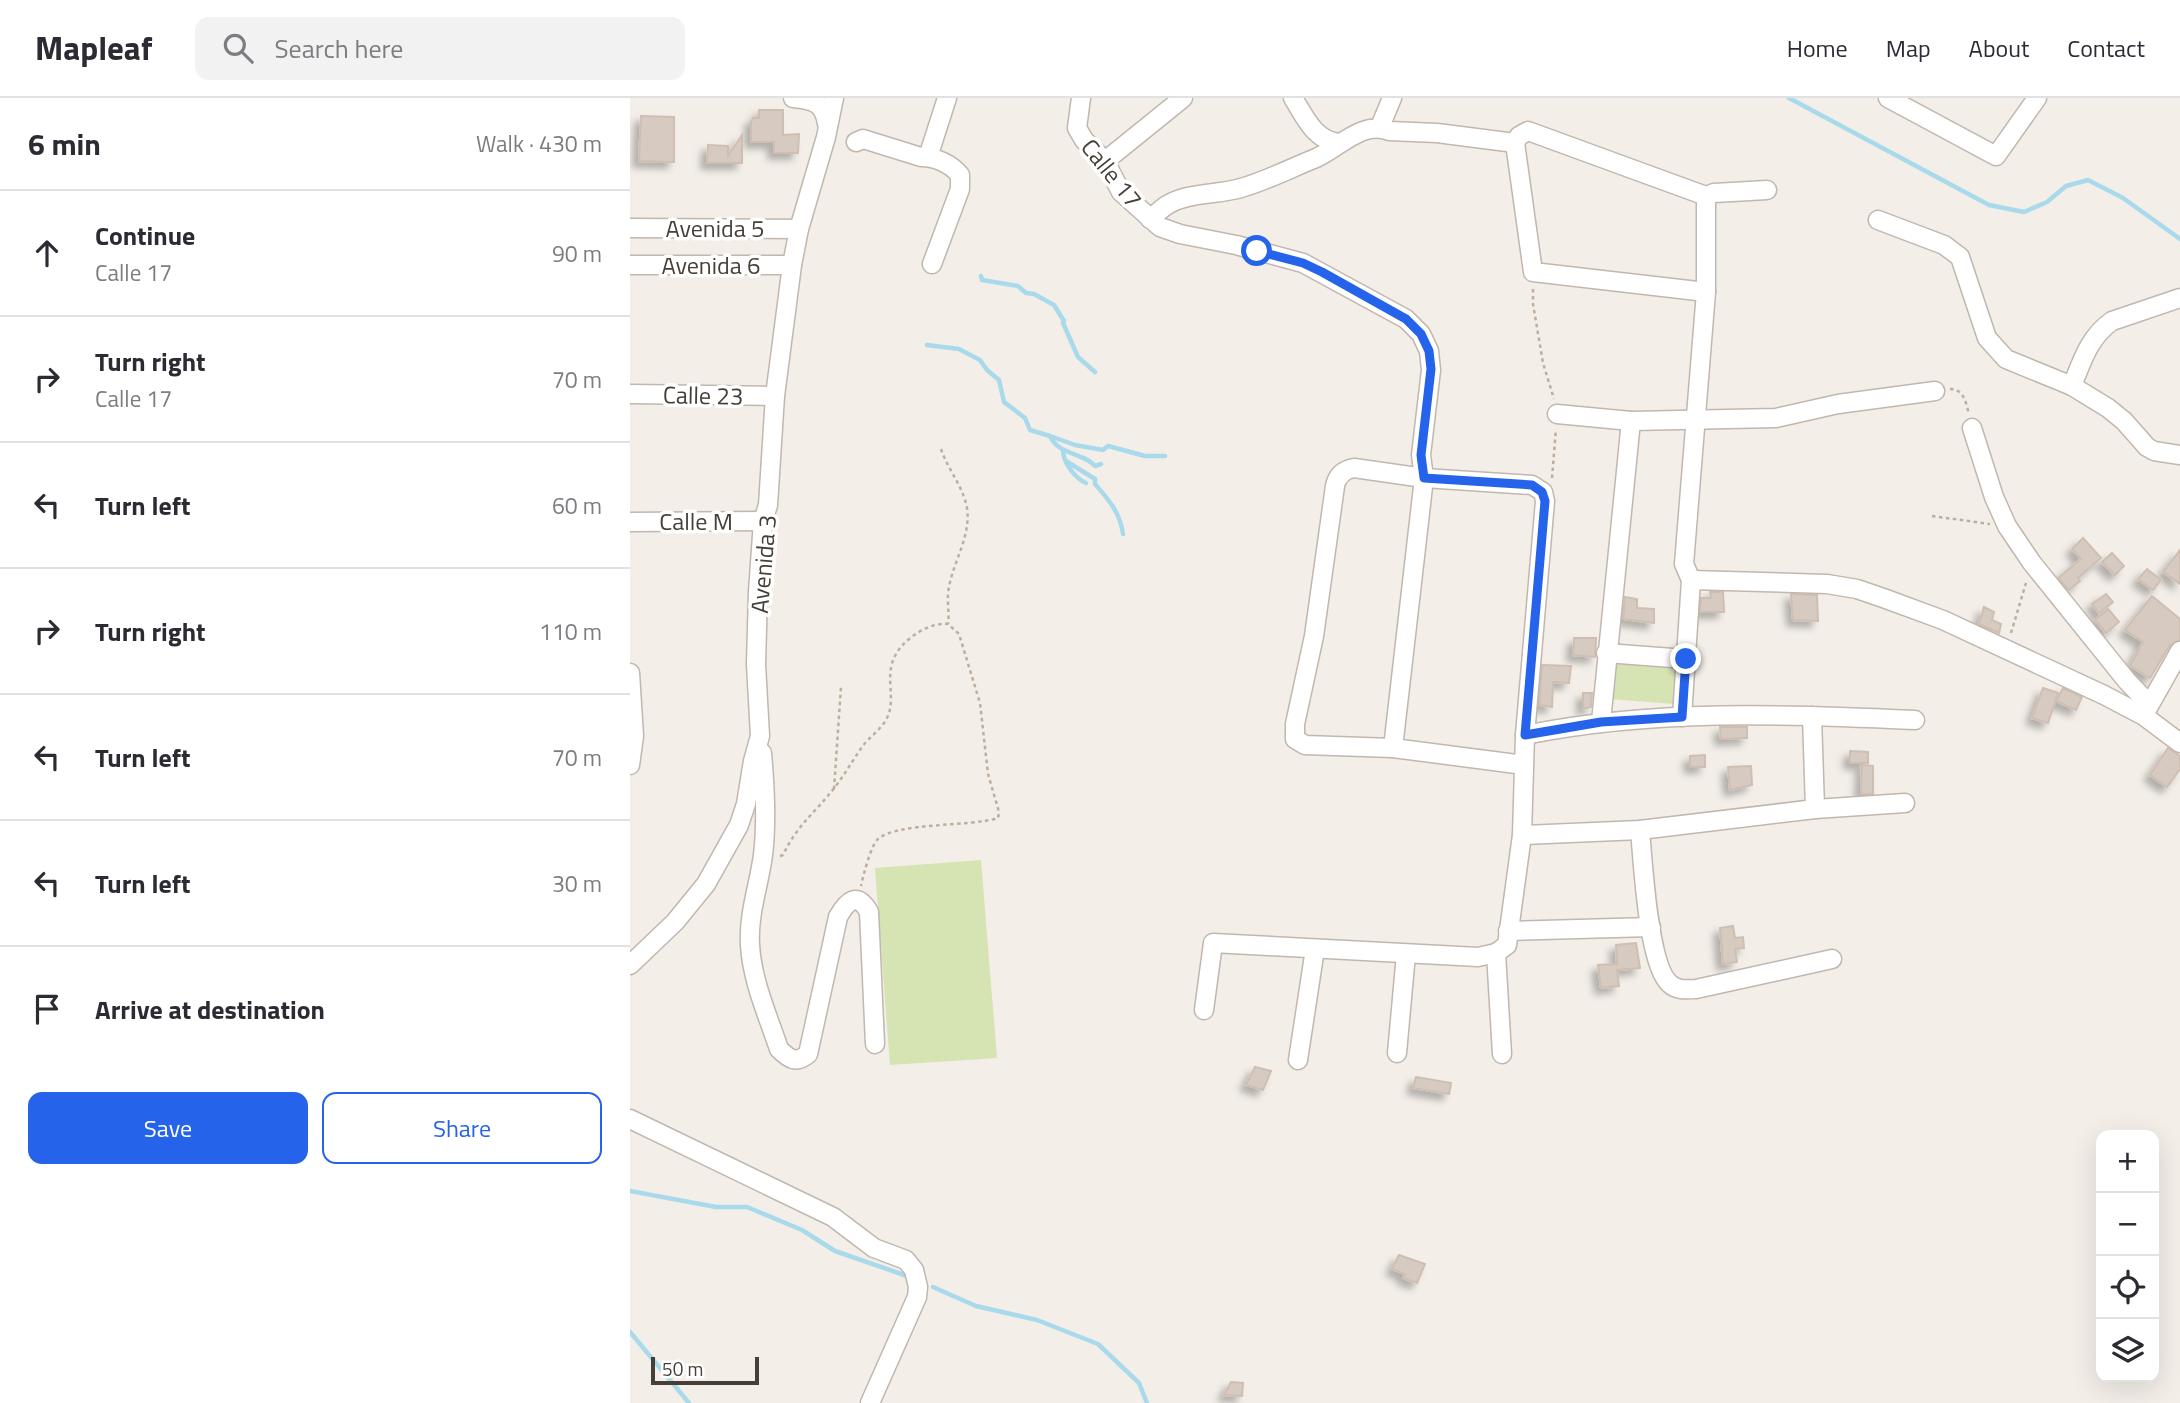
<!DOCTYPE html>
<meta charset="utf-8">
<style>
:root{--surface:#fff;--page:#f2f2f3;--text:#2b2b33;--muted:#7c7c81;--line:#e1e1e2;--accent:#2563eb}
body{margin:0;font-family:"Titillium Web",sans-serif;background:var(--page);color:var(--text)}
.controls{position:absolute;right:21px;bottom:21px;display:grid;overflow:hidden;border-radius:14px;box-shadow:0 7px 28px #0002}
.controls button{width:63px;height:63px;display:grid;place-items:center;padding:0;border:0;border-bottom:2px solid var(--line);background:var(--surface);color:var(--text);font:35px sans-serif}
.scale{position:absolute;left:21px;bottom:18px;width:108px;box-sizing:border-box;padding-left:7px;border:4px solid #463e37;border-top:0;font-size:19px;line-height:24px;white-space:nowrap;color:#463e37;-webkit-text-stroke:5px #fff;paint-order:stroke}
.stop{position:absolute;width:21px;height:21px;margin:-16px;border:5px solid #2563eb;border-radius:50%;background:#fff}
.stop.end{background:#2563eb;border-color:#fff;box-shadow:0 2px 7px #0008}
.list{margin:0;padding:0;list-style:none}
h2{display:flex;justify-content:space-between;align-items:center;height:91px;margin:0;padding:0 28px;font-size:30px}
h2 small{font-size:23px;font-weight:400;color:var(--muted)}
.list li{display:grid;grid-template-columns:46px 1fr auto;gap:21px;align-items:center;box-sizing:border-box;height:126px;padding:0 28px;border-top:2px solid var(--line)}
.list b{display:block;font-size:26px;white-space:nowrap}
.list p{margin:0;font-size:23px;white-space:nowrap;color:var(--muted)}
.list em{font-size:23px;font-style:normal;color:var(--muted)}
.actions{display:flex;gap:14px;padding:21px 28px}
.actions a{flex:1;padding:16px 0;border:2px solid var(--accent);border-radius:14px;text-align:center;font-size:24px;color:var(--accent)}
.actions .main{background:var(--accent);color:#fff}
.icon{flex:none;width:38px;height:38px;fill:none;stroke:currentColor;stroke-width:2;stroke-linecap:round;stroke-linejoin:round}
.map{position:relative;flex:none;width:1550px;height:1305px;overflow:hidden}
header{display:flex;align-items:center;gap:42px;box-sizing:border-box;height:98px;padding:0 35px;background:var(--surface);border-bottom:2px solid var(--line)}
header strong{font-size:33px}
nav{display:flex;gap:38px;margin-inline-start:auto;font-size:24px}
.search{width:490px;height:63px;background:var(--page);display:flex;align-items:center;gap:18px;box-sizing:border-box;padding:0 24px;border-radius:14px;color:var(--muted);font-size:26px}
main{display:flex}
aside{flex:1;background:var(--surface)}
.map>svg:first-child{display:block}
</style>
<header>
<strong>Mapleaf</strong>
<div class="search"><svg class="icon" aria-label="search" viewBox="0 0 24 24"><circle cx="10" cy="10" r="6"/><path d="M15 15l6 6"/></svg>Search here</div>
<nav><a>Home</a><a>Map</a><a>About</a><a>Contact</a></nav>
</header>
<main>
<aside>
<h2>6 min<small>Walk · 430 m</small></h2>
<ul class="list">
<li><svg class="icon" aria-label="ahead" viewBox="0 0 24 24"><path d="M12 20V5M6 11l6-6 6 6"/></svg><div><b>Continue</b><p>Calle 17</p></div><em>90 m</em></li>
<li><svg class="icon" aria-label="right" viewBox="0 0 24 24"><path d="M7 20v-9h11M14 6l5 5-5 5"/></svg><div><b>Turn right</b><p>Calle 17</p></div><em>70 m</em></li>
<li><svg class="icon" aria-label="left" viewBox="0 0 24 24"><path d="M17 20v-9H6M10 6l-5 5 5 5"/></svg><div><b>Turn left</b></div><em>60 m</em></li>
<li><svg class="icon" aria-label="right" viewBox="0 0 24 24"><path d="M7 20v-9h11M14 6l5 5-5 5"/></svg><div><b>Turn right</b></div><em>110 m</em></li>
<li><svg class="icon" aria-label="left" viewBox="0 0 24 24"><path d="M17 20v-9H6M10 6l-5 5 5 5"/></svg><div><b>Turn left</b></div><em>70 m</em></li>
<li><svg class="icon" aria-label="left" viewBox="0 0 24 24"><path d="M17 20v-9H6M10 6l-5 5 5 5"/></svg><div><b>Turn left</b></div><em>30 m</em></li>
<li><svg class="icon" aria-label="arrive" viewBox="0 0 24 24"><path d="M6 21V4h12l-3 4 3 4H6"/></svg><div><b>Arrive at destination</b></div></li>
</ul>
<div class="actions"><a class="main">Save</a><a>Share</a></div>
</aside>
<div class="map">
<svg width="1550" height="1305" viewBox="0 0 1550 1305">
<defs>
<filter id="shadow"><feDropShadow dx="-6" dy="6" stdDeviation="3.5" flood-color="#0004"/></filter>
</defs>
<rect width="100%" height="100%" fill="#f3eee8"/>
<g fill="#d6e4b4">
<polygon points="981,561 1046,565 1044,606 979,601"/>
<polygon points="351,762 367,960 260,967 245,770"/>
</g>
<g fill="none" stroke-linecap="round" stroke-linejoin="round">
<g stroke="#a9daeb" stroke-width="4.5">
<polyline points="1159,0 1359,107 1394,114 1417,104 1436,88 1458,82 1493,100 1550,141"/>
<polyline points="351,178 352,182 388,188 396,195 404,196 424,207 434,223 433,225 448,259 465,274"/>
<path d="M 297,247 L 329,251 L 350,262 L 357,272 L 369,282 L 374,304 L 395,320 L 400,332 L 420,338 C 429,358 453,354 465,368 L 471,366"/>
<polyline points="420,338 445,347 473,352 478,348 515,358 535,358"/>
<path d="M 433,352 C 433,365 445,380 456,385"/>
<path d="M 436,363 L 465,381 L 465,386 C 478,401 490,414 493,436"/>
<polyline points="0,1093 86,1109 117,1109 172,1132 205,1153 280,1179"/>
<polyline points="303,1189 346,1208 407,1222 468,1246 509,1285 517,1305"/>
<polyline points="0,1234 59,1305"/>
</g>
</g>
<g fill="#d7cbc1" stroke="#cebfb2" stroke-width="2" filter="url(#shadow)">
<polygon points="129,12 153,12 153,37 169,36 168,55 144,55 144,44 121,44 121,24 123,20 129,20"/>
<polygon points="11,18 44,19 44,64 9,63"/>
<polygon points="112,37 112,65 77,65 78,47 98,48 98,58"/>
<polygon points="1453,440 1471,460 1448,480 1450,483 1439,492 1428,480 1451,461 1442,451"/>
<polygon points="1550,452 1550,486 1533,474"/>
<polygon points="1482,455 1494,468 1485,477 1472,464"/>
<polygon points="1517,471 1531,482 1523,492 1508,481"/>
<polygon points="1080,494 1093,494 1094,514 1070,514 1071,500 1081,500"/>
<polygon points="1161,496 1187,497 1188,523 1163,522"/>
<polygon points="1476,496 1483,504 1469,515 1462,506"/>
<polygon points="1522,498 1550,521 1550,542 1540,547 1520,580 1500,568 1513,544 1495,532"/>
<polygon points="995,499 1007,501 1007,510 1024,511 1024,525 993,521"/>
<polygon points="1354,509 1364,514 1362,522 1371,526 1369,535 1349,526"/>
<polygon points="1478,511 1489,524 1476,535 1465,522"/>
<polygon points="944,540 966,540 965,559 943,557"/>
<polygon points="912,567 941,568 939,585 923,584 922,609 909,607"/>
<polygon points="1413,590 1428,595 1418,625 1402,620"/>
<polygon points="1433,590 1452,599 1446,612 1426,603"/>
<polygon points="953,595 962,595 961,609 953,611"/>
<polygon points="1090,629 1117,629 1117,640 1091,641"/>
<polygon points="1538,650 1550,658 1550,671 1537,689 1520,677"/>
<polygon points="1220,653 1238,654 1238,665 1220,665"/>
<polygon points="1075,657 1075,669 1060,669 1060,658"/>
<polygon points="1232,667 1243,668 1243,696 1231,696"/>
<polygon points="1121,668 1122,687 1100,692 1098,669"/>
<polygon points="1103,828 1105,840 1113,839 1114,850 1105,851 1107,864 1093,866 1090,830"/>
<polygon points="1006,845 1010,870 987,872 989,888 971,890 968,867 987,866 986,847"/>
<polygon points="625,969 641,973 633,992 616,987"/>
<polygon points="786,979 821,985 819,996 783,990"/>
<polygon points="769,1157 795,1166 787,1185 773,1180 775,1176 762,1171"/>
<polygon points="601,1284 613,1285 612,1298 594,1297"/>
</g>
<g fill="none" stroke-linecap="round" stroke-linejoin="round">
<g stroke="#c1b7ae" stroke-width="21">
<g id="minor">
<path d="M 163,0 C 183,2 194,4 197,26"/>
<polyline points="451,0 447,30 454,42 475,63 491,94 530,129 550,136 606,147 673,165 776,221 791,236 799,253 801,272 791,357 794,380 763,650"/>
<path d="M 663,0 C 675,19 684,42 709,45"/>
<polyline points="1258,0 1366,58 1407,0"/>
<polyline points="752,30 752,24 762,0"/>
<path d="M 226,44 L 233,41 L 291,59 C 306,59 321,66 330,77 L 330,91 L 302,166"/>
<polyline points="298,59 317,0"/>
<polyline points="475,63 553,0"/>
<path d="M 520,121 C 526,116 531,111 537,107 C 559,94 587,97 611,90 C 636,83 661,70 686,60 C 709,50 732,22 759,33 L 807,35 L 885,45"/>
<polyline points="1248,122 1314,147 1330,159 1357,240 1376,261 1442,288 1478,310 1494,323 1517,349 1524,353 1550,357"/>
<polyline points="0,130 169,131"/>
<polyline points="0,167 162,167"/>
<polyline points="1076,194 903,174 885,45 889,38 898,33 1076,98 1084,95 1137,92"/>
<path d="M 1442,288 C 1452,263 1459,239 1482,223 L 1550,200"/>
<polyline points="0,296 145,298"/>
<polyline points="927,316 1001,323 1146,320 1208,306 1305,293"/>
<polyline points="1342,330 1364,399 1377,428 1402,465 1497,583 1519,606"/>
<polyline points="0,424 133,423"/>
<polyline points="1061,482 1197,486 1227,491 1256,501 1313,522 1474,597 1514,618 1550,645"/>
<polyline points="976,555 1056,561"/>
<polyline points="0,575 4,638 0,667"/>
<polyline points="1515,615 1550,553"/>
<polyline points="1182,618 1185,711"/>
<polyline points="1052,619 1061,482 1054,466 1076,194 1076,98"/>
<polyline points="971,624 1001,323"/>
<path d="M 895,637 C 1023,611 1155,616 1285,622"/>
<path d="M 132,655 C 135,688 137,724 133,757 C 129,787 118,817 120,847 C 122,883 138,918 149,951 C 159,961 166,966 178,956 L 208,819 C 217,803 227,793 239,814 L 245,946"/>
<path d="M 1010,732 C 1013,764 1018,868 1040,886 C 1048,893 1057,891 1066,891 L 1202,861"/>
<polyline points="892,737 1010,732 1185,711 1275,705"/>
<polyline points="878,833 1021,829"/>
<polyline points="866,855 872,956"/>
<polyline points="0,867 45,824 76,786 109,727 116,706 123,663 130,638 126,566 128,494 133,423 138,407 145,298 162,167 169,131 196,39 204,0"/>
<path d="M 574,912 L 583,845 L 848,859 L 866,855 L 877,847 L 892,737 L 895,637 L 915,403 L 913,394 L 902,387 L 794,380 L 724,370 C 713,372 707,378 705,388 L 684,538 L 665,626 L 665,641 L 675,647 L 763,650 L 894,667"/>
<polyline points="767,955 776,856"/>
<polyline points="668,962 685,851"/>
<polyline points="0,1021 203,1119 244,1150 276,1162 284,1172 288,1189 287,1199 240,1305"/>
</g>
</g>
<g stroke="#beae9e" stroke-width="2.5" stroke-dasharray="3.5 3.5" stroke-linecap="butt">
<polyline points="903,191 903,206 913,265 924,301"/>
<path d="M 1320,291 C 1334,291 1336,305 1339,316"/>
<path d="M 311,351 C 318,372 333,388 337,410 C 341,438 324,462 319,489 C 316,502 320,513 318,526"/>
<polyline points="922,380 926,331"/>
<polyline points="1302,418 1360,426"/>
<polyline points="1381,535 1396,485"/>
<polyline points="204,691 211,589"/>
<path d="M 150,758 L 153,757 C 167,727 185,715 205,689 C 215,676 223,662 232,649 C 239,639 251,632 257,620 C 268,597 250,574 271,549 C 282,536 302,524 318,526 L 329,536 L 350,605 L 358,676 L 369,714 L 368,720 C 340,729 268,724 248,741 C 241,747 233,778 231,788"/>
</g>
<use href="#minor" stroke="#fff" stroke-width="18"/>
</g>
<g fill="none" stroke-linecap="round" stroke-linejoin="round">
<polyline stroke="#2563eb" stroke-width="9" points="627,153 673,165 692,174 776,221 791,236 799,253 801,271 791,357 794,380 902,387 912,394 915,403 895,637 971,624 1052,619 1056,561"/>
</g>
<g text-anchor="middle" dominant-baseline="central" stroke-width="7" stroke-linejoin="round" paint-order="stroke">
<g font-size="24" fill="#463e37" stroke="#fff">
<text transform="translate(482 75) rotate(51)">Calle 17</text>
<text x="85" y="130">Avenida 5</text>
<text x="81" y="167">Avenida 6</text>
<text transform="translate(73 297) rotate(1)">Calle 23</text>
<text x="66" y="423">Calle M</text>
<text transform="translate(133 466) rotate(-85)">Avenida 3</text>
</g>
</g>
</svg>
<div class="controls">
<button>+</button>
<button>−</button>
<button><svg class="icon" aria-label="locate" viewBox="0 0 24 24"><circle cx="12" cy="12" r="6"/><path d="M12 2v4M12 18v4M2 12h4M18 12h4"/></svg></button>
<button><svg class="icon" aria-label="layers" viewBox="0 0 24 24"><path d="M12 4l9 5-9 5-9-5zM3 14l9 5 9-5"/></svg></button>
</div>
<div class="scale">50 m</div>
<div class="stop" style="left:627px;top:153px"></div>
<div class="stop end" style="left:1056px;top:561px"></div>
</div>
</main>
